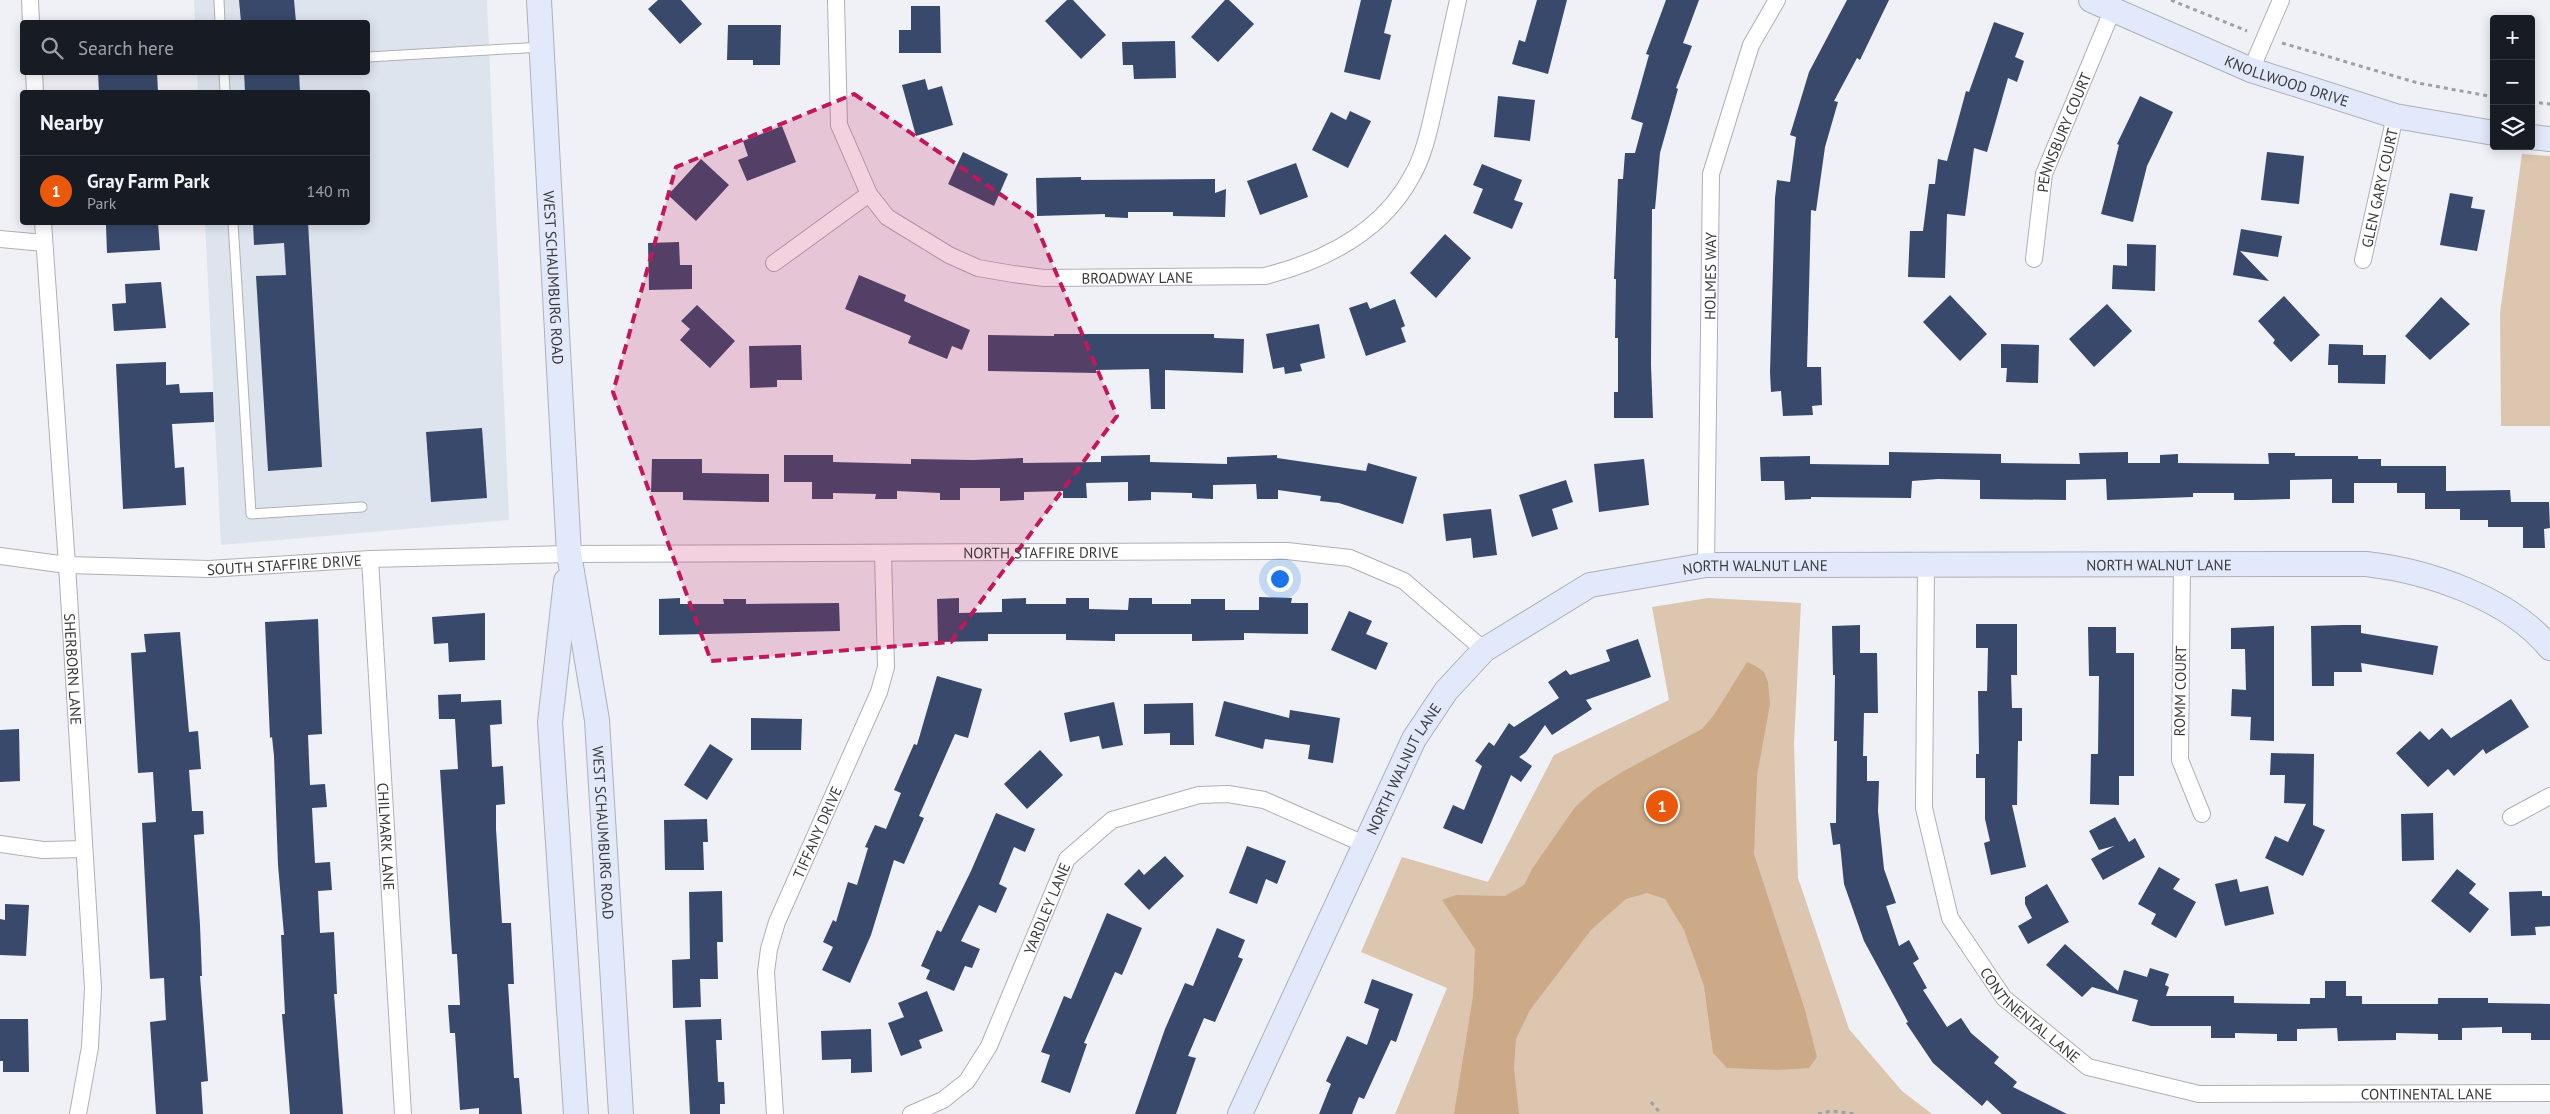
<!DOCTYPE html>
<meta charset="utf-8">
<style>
:root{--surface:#171b24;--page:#242831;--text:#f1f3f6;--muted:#9ea1a6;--line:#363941;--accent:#ea580c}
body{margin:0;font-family:"PT Sans",sans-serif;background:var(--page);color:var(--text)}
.controls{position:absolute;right:15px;top:15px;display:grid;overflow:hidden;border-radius:5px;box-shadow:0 2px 12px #0003}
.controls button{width:45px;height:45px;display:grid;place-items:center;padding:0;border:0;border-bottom:1px solid var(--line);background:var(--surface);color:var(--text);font:25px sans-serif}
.you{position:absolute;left:1279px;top:578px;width:18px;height:18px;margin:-12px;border:4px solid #fff;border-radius:50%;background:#1a73e8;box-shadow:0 0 0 8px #1a73e833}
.badge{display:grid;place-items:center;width:32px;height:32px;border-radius:50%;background:var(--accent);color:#fff;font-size:16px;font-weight:700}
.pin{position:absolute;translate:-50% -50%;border:2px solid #fff;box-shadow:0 1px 5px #0006}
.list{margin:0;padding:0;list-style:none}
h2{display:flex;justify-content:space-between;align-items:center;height:65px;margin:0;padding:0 20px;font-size:21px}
h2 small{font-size:16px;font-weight:400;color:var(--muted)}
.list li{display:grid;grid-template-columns:32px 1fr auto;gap:15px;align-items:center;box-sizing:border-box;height:70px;padding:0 20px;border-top:1px solid var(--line)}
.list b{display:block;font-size:19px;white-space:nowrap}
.list p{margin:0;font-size:16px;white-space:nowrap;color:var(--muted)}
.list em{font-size:16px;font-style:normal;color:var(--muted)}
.icon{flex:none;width:28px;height:28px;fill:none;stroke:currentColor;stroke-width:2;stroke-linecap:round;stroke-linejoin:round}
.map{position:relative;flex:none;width:2550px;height:1114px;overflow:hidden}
.search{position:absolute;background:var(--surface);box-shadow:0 2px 12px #0003;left:20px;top:20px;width:350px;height:55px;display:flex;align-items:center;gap:12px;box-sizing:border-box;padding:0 18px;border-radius:5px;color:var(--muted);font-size:19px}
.panel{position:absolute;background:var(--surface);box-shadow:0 2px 12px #0003;left:20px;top:90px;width:350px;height:135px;border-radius:5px}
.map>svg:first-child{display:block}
</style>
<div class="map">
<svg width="2550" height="1114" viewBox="0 0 2550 1114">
<rect width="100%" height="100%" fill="#eff1f6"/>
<polygon fill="#dee4ee" points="194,0 487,0 509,520 221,545 205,223 368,222 368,92 198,92 197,73 368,72 368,22 195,22"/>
<g fill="#dcc6b0">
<polygon points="2522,154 2550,156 2550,426 2501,426 2500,313"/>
<polygon points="1708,598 1801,603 1794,743 1798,878 1849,1029 1902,1091 1932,1114 1395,1114 1447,988 1361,952 1402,857 1488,882 1554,755 1669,700 1652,607"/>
</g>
<polygon fill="#ca8" points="1747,662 1754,665 1764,672 1768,682 1770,704 1757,776 1754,854 1805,1010 1817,1057 1809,1068 1778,1070 1727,1068 1713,1053 1704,986 1684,930 1665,899 1647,893 1626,899 1591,930 1530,1010 1516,1039 1514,1068 1519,1114 1454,1114 1473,996 1475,949 1442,900 1456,895 1505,896 1524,885 1532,869 1575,807 1595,789 1622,772 1702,729 1714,715"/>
<g fill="#39496b">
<polygon points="239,0 294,0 296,22 241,22"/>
<polygon points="658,0 681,0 702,24 680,44 648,9"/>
<polygon points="1067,0 1073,0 1106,35 1081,59 1045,21"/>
<polygon points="1225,0 1229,0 1254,24 1218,62 1191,37"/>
<polygon points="1361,0 1392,0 1384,33 1391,35 1380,80 1344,72"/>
<polygon points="1537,0 1567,0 1548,74 1512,64 1519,40 1525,42"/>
<polygon points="1666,0 1699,0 1683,43 1692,46 1676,88 1678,89 1660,153 1655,209 1652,209 1651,365 1653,418 1614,418 1614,392 1618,392 1618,338 1615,338 1616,279 1614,279 1618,179 1623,179 1625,153 1635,153 1643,123 1631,119 1649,55 1646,54"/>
<polygon points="1847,0 1889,0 1860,60 1857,58 1834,101 1838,102 1825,147 1816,211 1811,210 1807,367 1821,367 1822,405 1812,406 1813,415 1783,416 1781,391 1771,392 1770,372 1775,198 1777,180 1790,182 1796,137 1790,135 1809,72"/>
<polygon points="911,6 940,6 941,53 899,53 899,30 911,30"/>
<polygon points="1994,22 2024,33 2015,57 2024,61 2017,82 2008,78 1987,152 1974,148 1965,216 1947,214 1945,278 1908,277 1910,231 1923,231 1929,184 1935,184 1938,159 1947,161 1966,91 1969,92"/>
<polygon points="728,25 781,25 780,65 753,65 753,60 727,60"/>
<polygon points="1175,41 1176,78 1134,79 1133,65 1123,65 1122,42"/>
<polygon points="98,72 157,72 158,92 99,92"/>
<polygon points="244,72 299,72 300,92 245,92"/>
<polygon points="925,79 928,90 942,86 953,125 916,136 902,85"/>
<polygon points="1498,96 1535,100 1530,141 1494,137"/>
<polygon points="2140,96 2173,112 2147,166 2133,222 2101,214 2119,145 2117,144"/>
<polygon points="1350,111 1371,121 1348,168 1312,150 1331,112 1346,120"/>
<polygon points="782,126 796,162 747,181 738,160 748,156 743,141"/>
<polygon points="963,152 1008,174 994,206 948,184"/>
<polygon points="2267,152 2304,156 2299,204 2261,200"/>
<polygon points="701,159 729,185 696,221 668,195"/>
<polygon points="1296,163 1308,197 1260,215 1247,181"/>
<polygon points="1482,164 1522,180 1514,200 1523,203 1512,229 1473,213 1483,189 1473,185"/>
<polygon points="1081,177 1081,180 1215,179 1215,193 1226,189 1225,217 1173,216 1173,212 1128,212 1128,218 1105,217 1105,214 1037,216 1036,178"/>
<polygon points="2450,193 2473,197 2471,208 2485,210 2477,251 2440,245"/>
<polygon points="120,222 158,222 160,250 107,253 106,225 120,224"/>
<polygon points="253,222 308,222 322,467 268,471 256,276 286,275 284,243 254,245"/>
<polygon points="2241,229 2282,236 2278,257 2240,251 2269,281 2233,275"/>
<polygon points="1445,234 1471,258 1436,298 1410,273"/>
<polygon points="679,242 680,265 692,265 692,289 649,290 648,243"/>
<polygon points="2127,244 2156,245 2155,291 2112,289 2113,265 2127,266"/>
<polygon points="859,275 906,295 904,301 970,330 962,350 952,346 947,359 908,343 911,336 845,309"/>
<polygon points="161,282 166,328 114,331 112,304 126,303 125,284"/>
<polygon points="1950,295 1987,334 1960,361 1923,322"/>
<polygon points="2284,296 2320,335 2291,362 2273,343 2275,340 2258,321"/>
<polygon points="2441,297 2470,324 2430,360 2405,336"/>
<polygon points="1395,299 1405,326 1401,328 1406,342 1366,356 1349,308 1367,302 1370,309"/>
<polygon points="2107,304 2132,331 2094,367 2069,339"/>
<polygon points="697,305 735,341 710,368 680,340 690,329 681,321"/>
<polygon points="1319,324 1325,358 1300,364 1302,371 1285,374 1284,367 1273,369 1266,334"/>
<polygon points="1054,334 1214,334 1214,338 1244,339 1243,373 1165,370 1165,409 1151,409 1149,369 1096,370 1096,373 988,371 988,335 1054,336"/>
<polygon points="2001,344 2039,345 2038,383 2006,382 2007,368 2001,368"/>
<polygon points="2329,344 2363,345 2363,355 2386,355 2385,384 2338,383 2338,365 2328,365"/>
<polygon points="801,345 802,380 777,380 777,387 750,388 749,346"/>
<polygon points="166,362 166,385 179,384 180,393 213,392 214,422 172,424 175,468 184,467 186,505 123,509 116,364"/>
<polygon points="482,428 487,498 431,502 426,432"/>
<polygon points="1889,452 2001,454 2001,463 2080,464 2079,453 2128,452 2128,463 2160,463 2160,455 2178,454 2178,463 2269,464 2268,453 2295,453 2295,456 2358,456 2358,459 2381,459 2381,466 2446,466 2446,491 2510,490 2511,502 2549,502 2550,528 2544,529 2545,548 2523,548 2523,527 2488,527 2488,520 2460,520 2460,509 2425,509 2425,493 2397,493 2397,483 2354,483 2354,503 2332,503 2332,479 2290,480 2290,499 2252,500 2234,500 2234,493 2193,493 2193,497 2107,500 2106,479 2066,480 2066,500 1980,499 1980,480 1938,479 1912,481 1911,498 1811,497 1811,499 1785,500 1784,481 1761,481 1760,457 1810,456 1810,464 1889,465"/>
<polygon points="784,455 833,455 833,462 911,464 911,459 974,460 1023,458 1023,463 1101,462 1101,456 1150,455 1150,462 1227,464 1227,457 1277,455 1277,458 1366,471 1368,463 1417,477 1403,524 1339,503 1320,501 1321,496 1278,490 1278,499 1257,499 1256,484 1213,485 1213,499 1192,498 1192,493 1151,492 1151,500 1128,501 1128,482 1086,483 1087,498 1063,498 1063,491 1024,492 1024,500 1000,501 1000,488 960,488 960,500 940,500 940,493 897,491 897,499 875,499 876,494 833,493 833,499 812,499 812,482 784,482"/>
<polygon points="652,459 702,459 702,473 769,474 769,502 683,500 683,492 651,492"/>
<polygon points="1644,459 1649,505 1599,512 1594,464"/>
<polygon points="1566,480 1573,502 1552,509 1558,529 1532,537 1519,495"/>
<polygon points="1491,509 1497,555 1473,558 1471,538 1446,541 1443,514"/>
<polygon points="1259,597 1292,598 1291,603 1308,603 1308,634 1244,633 1244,640 1192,641 1192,634 1115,634 1115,641 1066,640 1066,634 988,634 988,641 938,642 937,599 959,598 959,613 1002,612 1002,599 1026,598 1026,604 1066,604 1066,598 1089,598 1089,609 1128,610 1129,598 1152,598 1152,604 1191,604 1191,599 1225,599 1225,610 1259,610"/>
<polygon points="680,598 680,604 724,604 723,599 746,599 746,604 839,603 840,631 659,635 659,599"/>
<polygon points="1349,611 1372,621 1366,634 1388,643 1376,670 1331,650"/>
<polygon points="485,613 485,660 449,662 448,643 434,644 432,617"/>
<polygon points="318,619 322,734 308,735 310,785 325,784 327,807 312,808 315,863 330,862 332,890 318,891 320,933 334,932 337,994 334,994 343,1114 290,1114 282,1014 285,1014 281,935 284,935 278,865 274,756 272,737 270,738 265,622"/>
<polygon points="1976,624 2017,624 2017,675 2011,675 2012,708 2022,708 2022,741 2018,741 2017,805 2012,805 2026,867 1991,875 1984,843 1990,841 1985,819 1985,778 1976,778 1976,754 1979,754 1978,691 1987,691 1988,648 1976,648"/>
<polygon points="1860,625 1860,653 1877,653 1878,713 1864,713 1863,756 1867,756 1867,781 1879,781 1878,811 1884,869 1896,903 1886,906 1899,946 1909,940 1919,959 1913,963 1927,988 1923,990 1947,1027 1961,1018 1971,1033 1999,1057 1994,1063 2017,1082 2013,1087 2067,1114 2002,1114 1987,1100 1982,1106 1933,1063 1906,1023 1908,1022 1864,941 1844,884 1840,844 1833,845 1830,823 1836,823 1837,741 1834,741 1835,675 1833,675 1832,626"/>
<polygon points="2343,625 2361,625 2361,633 2438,646 2433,675 2361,663 2362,672 2334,672 2334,686 2312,686 2311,626"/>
<polygon points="2274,626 2274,741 2250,740 2251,717 2231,716 2232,689 2246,690 2245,649 2231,649 2231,628"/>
<polygon points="2088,627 2116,627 2116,653 2134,653 2134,776 2119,776 2119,805 2090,804 2091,754 2098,754 2099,676 2089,676"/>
<polygon points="180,632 189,732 198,731 201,769 189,770 192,811 203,811 204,834 194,835 200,925 202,976 200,976 208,1081 201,1082 203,1114 156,1114 150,1022 166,1020 164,978 150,979 142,823 156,822 153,772 138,773 131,653 146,652 144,634"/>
<polygon points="1638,639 1651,677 1586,700 1592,709 1552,735 1545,725 1526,752 1519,757 1532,766 1521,782 1511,775 1482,844 1443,828 1453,805 1464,810 1482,766 1475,761 1489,742 1494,746 1509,723 1514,727 1559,698 1548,682 1566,670 1570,675 1610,661 1606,650"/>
<polygon points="937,676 982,689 968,738 955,734 919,816 924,818 904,864 894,860 871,935 850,983 822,970 833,947 823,942 833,920 836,922 848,882 857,885 868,848 865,847 875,825 886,829 901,793 894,790 914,744 917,745"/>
<polygon points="461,694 461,702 501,700 502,724 490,725 492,767 503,766 505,804 496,805 496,829 502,923 511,923 514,984 508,984 514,1078 519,1078 522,1114 479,1114 479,1108 460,1110 455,1033 450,1033 448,1005 460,1005 457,954 452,954 440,770 458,769 455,719 439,719 438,695"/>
<polygon points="2511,699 2529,727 2486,754 2483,749 2454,776 2448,769 2428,787 2396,753 2420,731 2429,740 2442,728 2451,738"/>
<polygon points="1224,701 1289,718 1290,710 1340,718 1333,763 1308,759 1310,745 1265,739 1263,749 1215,736"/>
<polygon points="1114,702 1123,745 1102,749 1099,736 1070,742 1064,713"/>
<polygon points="1193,703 1194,745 1170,745 1170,733 1144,734 1144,704"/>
<polygon points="751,718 802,719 801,750 751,750"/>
<polygon points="19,729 20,781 0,782 0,730"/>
<polygon points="710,744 733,759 707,800 684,785"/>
<polygon points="1040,750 1063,775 1027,809 1004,784"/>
<polygon points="2271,753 2314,754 2313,825 2325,830 2303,876 2265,858 2275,836 2288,842 2306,804 2284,803 2285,775 2270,775"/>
<polygon points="996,813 1035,829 1025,852 1014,847 999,884 1007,888 996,913 979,905 961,941 980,949 972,968 965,966 954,991 926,979 930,970 921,966 937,930 941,932 971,871"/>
<polygon points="2433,813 2434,860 2402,861 2401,814"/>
<polygon points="2115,817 2129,842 2135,838 2145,857 2103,880 2091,859 2114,846 2099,850 2089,831"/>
<polygon points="707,819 708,842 703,842 704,870 665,870 664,820"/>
<polygon points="1247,846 1286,861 1277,884 1266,879 1257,904 1229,893"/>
<polygon points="1165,856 1184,876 1149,910 1124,884 1139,869 1144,875"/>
<polygon points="2159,867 2180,879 2173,889 2196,902 2176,938 2151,924 2156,914 2138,904"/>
<polygon points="2457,869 2476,884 2469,893 2489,909 2470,933 2431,901"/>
<polygon points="2237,879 2240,892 2268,886 2274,914 2225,926 2215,884"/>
<polygon points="2047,884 2069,922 2028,944 2018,926 2032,918 2025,904 2025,897"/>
<polygon points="722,891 723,942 717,942 718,979 700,979 701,1007 673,1008 672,960 690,959 689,892"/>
<polygon points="2542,891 2542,896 2550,896 2550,926 2535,927 2536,935 2511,936 2509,892"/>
<polygon points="5,904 29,905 26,956 0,955 0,919 5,920"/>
<polygon points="1107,913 1142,928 1122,975 1115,972 1084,1043 1087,1044 1070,1093 1041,1082 1050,1055 1041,1052 1064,996 1071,999"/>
<polygon points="1217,928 1245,940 1238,957 1243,959 1215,1022 1204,1018 1188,1056 1196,1058 1176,1114 1135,1114 1165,1029 1185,983 1193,986"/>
<polygon points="2065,944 2118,991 2124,970 2147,977 2150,968 2169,974 2165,985 2169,987 2166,996 2234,996 2234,1003 2310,1004 2310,998 2325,998 2325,981 2346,981 2346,996 2362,996 2362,1004 2438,1004 2438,998 2488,998 2488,1003 2550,1004 2550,1040 2531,1040 2531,1033 2502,1033 2502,1027 2462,1028 2462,1040 2438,1040 2438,1034 2396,1033 2396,1040 2338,1041 2337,1028 2297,1029 2297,1041 2277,1041 2277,1034 2235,1033 2235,1038 2211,1038 2211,1026 2151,1026 2132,1021 2138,1000 2092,987 2082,997 2046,965"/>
<polygon points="1372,979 1413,994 1396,1042 1391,1040 1364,1099 1359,1097 1352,1114 1319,1114 1331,1084 1326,1081 1347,1036 1367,1045 1379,1009 1364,1003"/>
<polygon points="927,991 943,1031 919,1040 922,1048 901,1056 888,1023 904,1017 898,1003"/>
<polygon points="0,1019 28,1019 29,1072 3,1072 3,1061 0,1061"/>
<polygon points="721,1019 722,1040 716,1040 718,1082 724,1082 725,1104 720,1104 720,1114 690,1114 685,1020"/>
<polygon points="871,1029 872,1072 851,1073 851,1059 822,1060 821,1031"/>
</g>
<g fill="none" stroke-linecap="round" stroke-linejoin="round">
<g stroke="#aeb0b5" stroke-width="11">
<g id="lane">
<polyline points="219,0 220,22"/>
<polyline points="368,57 542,47"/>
<polyline points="224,72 225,92"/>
<polyline points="233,222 251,514 362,507"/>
</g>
</g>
<g stroke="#aeb0b5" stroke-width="18">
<g id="street">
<polyline points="30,0 31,22"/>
<path id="s1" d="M 836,0 L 839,125 L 869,194 L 887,217 L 949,255 L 978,268 L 1013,274 L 1044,278 L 1265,276 C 1324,261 1382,232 1412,176 C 1425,153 1430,126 1436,100 C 1443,67 1451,33 1458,0"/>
<polyline points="2251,70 2281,0"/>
<polyline points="34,72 35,92"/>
<path id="s2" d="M 43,222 L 67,565 L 93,988 L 90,1047 L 78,1114"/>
<polyline points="0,239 44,243"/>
<path id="s3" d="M 2034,259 L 2044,174 L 2112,11"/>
<path id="s4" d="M 2363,260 L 2395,116"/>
<polyline points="774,263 869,194"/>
<path id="s5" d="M 0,556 L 67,565 L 209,569 L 370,559 L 569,554 L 1287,551 L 1350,558 L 1404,581 L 1484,650"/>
<path id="s6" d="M 370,559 L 403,1114"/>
<polyline points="2182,563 2180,760 2202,814"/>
<path id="s7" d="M 1926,564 L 1924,808 L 1950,918 L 2004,998 L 2088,1067 L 2199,1094 L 2550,1093"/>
<path id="s8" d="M 1706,565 L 1711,174 L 1751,45 L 1777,0"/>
<polyline points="2511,817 2550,796"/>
<polyline points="0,844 43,850 84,849"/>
<path id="s9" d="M 775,1114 L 766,972 L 769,949 L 777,922 L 879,692 L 886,667 L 883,554"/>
<path id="s10" d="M 911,1114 L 943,1100 L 967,1081 L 989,1046 L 1067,859 L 1112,820 L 1199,795 L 1228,794 L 1264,800 L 1364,844"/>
</g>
</g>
<g stroke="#aeb0b5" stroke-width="26">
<g id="secondary">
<path id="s11" d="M 539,0 L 569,554 L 597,720 L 621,1114"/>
<path id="s12" d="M 2091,0 L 2251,70 L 2395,116 L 2494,133"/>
<polyline points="2531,137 2550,139"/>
<polyline points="566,581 550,722 576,1114"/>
<path id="s13" d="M 1240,1114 L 1414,739 L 1446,691 L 1484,650 L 1590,585 L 1706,565 L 2366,564 C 2428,571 2509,598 2550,648"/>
</g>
</g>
<g stroke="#9fa0a4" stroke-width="3" stroke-dasharray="4 4" stroke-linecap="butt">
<polyline points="2171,0 2247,31"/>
<polyline points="2282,43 2418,83 2494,97"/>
<polyline points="2531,102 2550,104"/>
<polyline points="1651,1102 1661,1114"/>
<polyline points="1818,1114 1831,1111 1856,1114"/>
</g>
<use href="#lane" stroke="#fff" stroke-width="9"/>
<use href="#street" stroke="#fff" stroke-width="16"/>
<use href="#secondary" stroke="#e1e9fb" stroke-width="24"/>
</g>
<path fill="#c2185b" fill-opacity="0.2" stroke="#c2185b" stroke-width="4" stroke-dasharray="10 6" stroke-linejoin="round" d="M 854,94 L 1032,216 L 1117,416 L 951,642 L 711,661 L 613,392 L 676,167 Z"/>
<g text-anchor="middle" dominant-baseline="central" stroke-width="5" stroke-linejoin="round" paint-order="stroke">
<g font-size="15" fill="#39393b" stroke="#fefefe">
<text stroke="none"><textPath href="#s12" startOffset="212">KNOLLWOOD DRIVE</textPath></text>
<text stroke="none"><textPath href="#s3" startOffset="131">PENNSBURY COURT</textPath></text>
<text stroke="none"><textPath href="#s4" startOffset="74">GLEN GARY COURT</textPath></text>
<text stroke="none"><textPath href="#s8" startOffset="289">HOLMES WAY</textPath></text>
<text stroke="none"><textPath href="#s11" startOffset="278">WEST SCHAUMBURG ROAD</textPath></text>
<text stroke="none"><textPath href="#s1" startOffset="494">BROADWAY LANE</textPath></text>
<text stroke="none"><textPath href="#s5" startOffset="1042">NORTH STAFFIRE DRIVE</textPath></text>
<text stroke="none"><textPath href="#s13" startOffset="1222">NORTH WALNUT LANE</textPath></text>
<text stroke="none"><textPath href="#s5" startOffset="285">SOUTH STAFFIRE DRIVE</textPath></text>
<text stroke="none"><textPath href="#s13" startOffset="818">NORTH WALNUT LANE</textPath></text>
<text stroke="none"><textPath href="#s2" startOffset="448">SHERBORN LANE</textPath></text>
<text transform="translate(2180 691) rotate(-89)">ROMM COURT</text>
<text stroke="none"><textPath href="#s13" startOffset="382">NORTH WALNUT LANE</textPath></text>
<text stroke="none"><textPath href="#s9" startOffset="292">TIFFANY DRIVE</textPath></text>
<text stroke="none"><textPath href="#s11" startOffset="836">WEST SCHAUMBURG ROAD</textPath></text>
<text stroke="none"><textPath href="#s6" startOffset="278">CHILMARK LANE</textPath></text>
<text stroke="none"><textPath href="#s10" startOffset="256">YARDLEY LANE</textPath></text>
<text stroke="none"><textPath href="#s7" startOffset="484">CONTINENTAL LANE</textPath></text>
<text stroke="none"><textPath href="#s7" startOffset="904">CONTINENTAL LANE</textPath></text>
</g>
</g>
</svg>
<div class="controls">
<button>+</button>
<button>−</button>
<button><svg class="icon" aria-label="layers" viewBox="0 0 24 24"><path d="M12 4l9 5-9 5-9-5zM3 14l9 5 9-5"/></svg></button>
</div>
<div class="you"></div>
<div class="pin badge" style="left:1662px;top:806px">1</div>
<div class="search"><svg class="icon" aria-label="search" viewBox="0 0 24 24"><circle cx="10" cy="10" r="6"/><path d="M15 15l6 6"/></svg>Search here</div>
<section class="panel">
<h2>Nearby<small></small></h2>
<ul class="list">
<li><span class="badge">1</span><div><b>Gray Farm Park</b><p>Park</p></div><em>140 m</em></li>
</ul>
</section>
</div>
